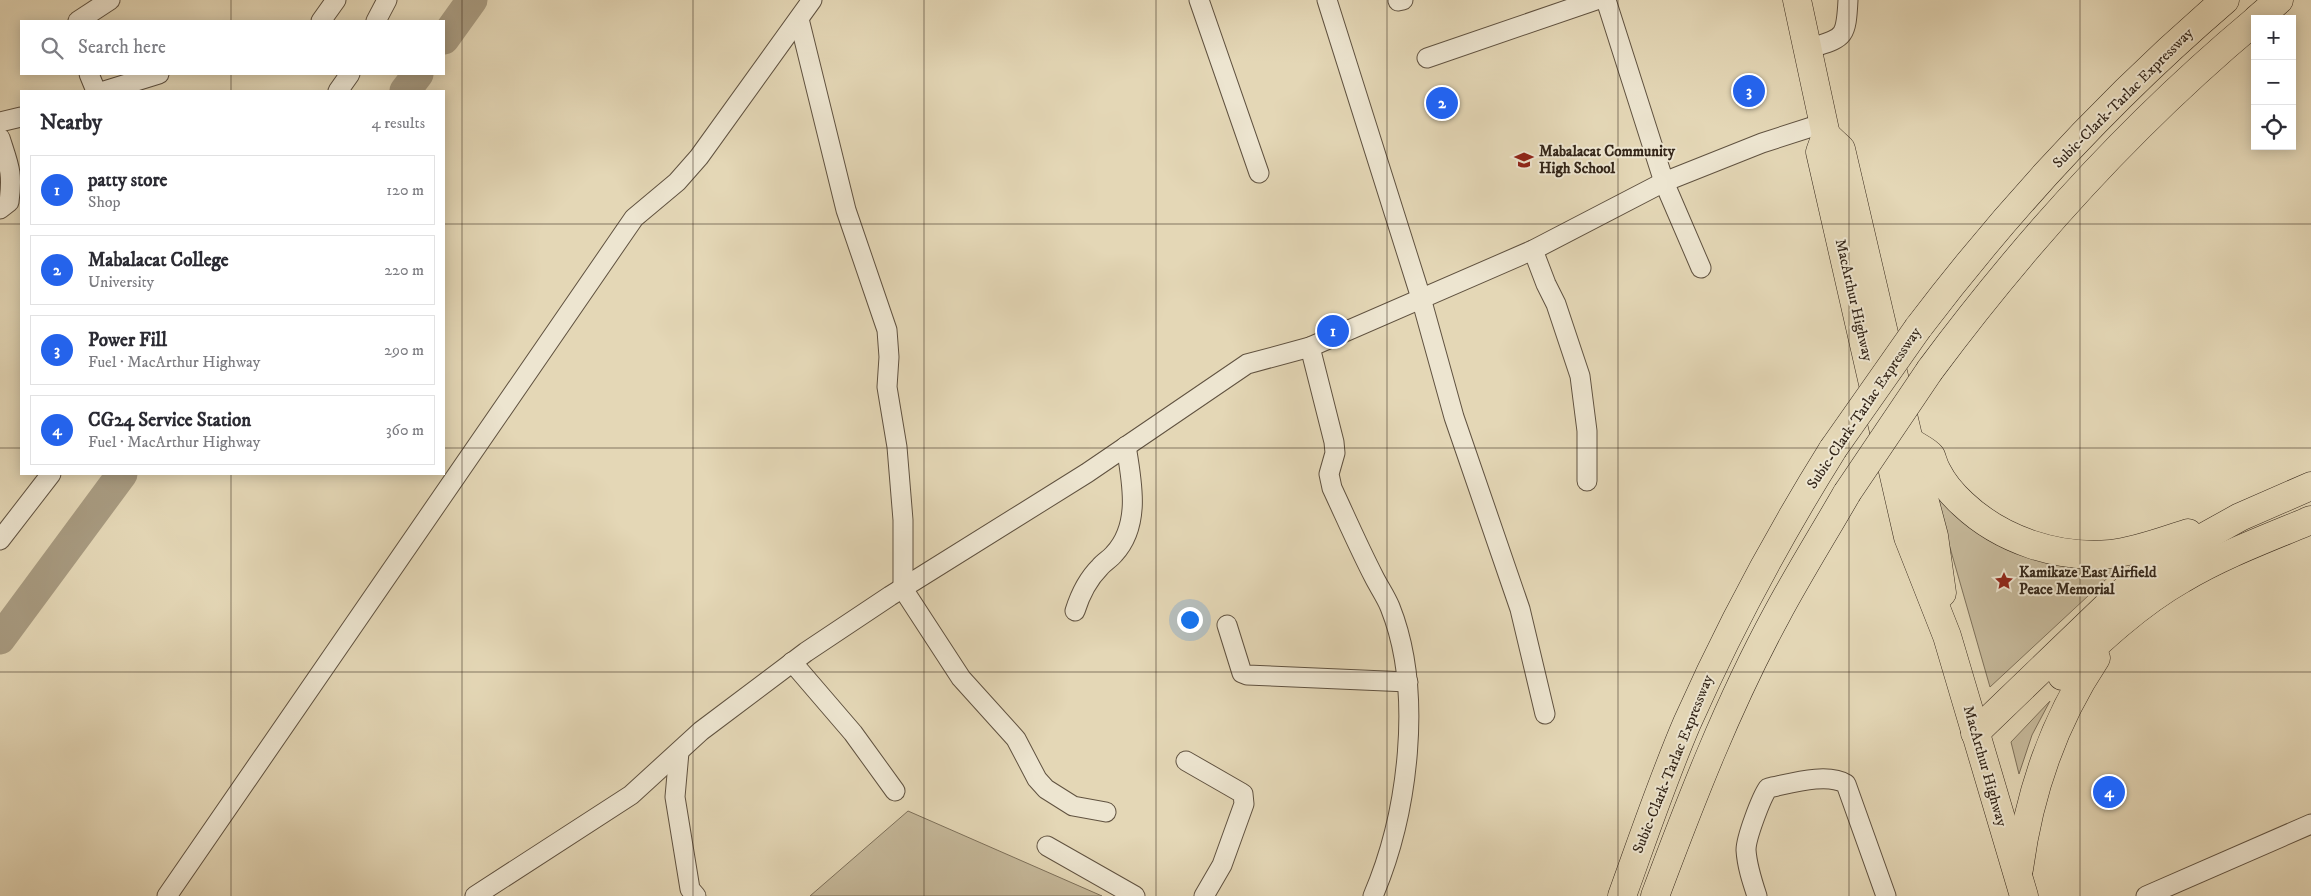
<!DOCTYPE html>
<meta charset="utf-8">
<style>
:root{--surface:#fff;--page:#f7f7f7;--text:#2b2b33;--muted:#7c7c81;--line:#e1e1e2;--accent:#2563eb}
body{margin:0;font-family:"IM FELL DW Pica",serif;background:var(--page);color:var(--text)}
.controls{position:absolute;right:15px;top:15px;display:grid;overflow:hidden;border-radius:0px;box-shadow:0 2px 12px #0003}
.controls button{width:45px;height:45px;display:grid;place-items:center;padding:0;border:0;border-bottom:1px solid var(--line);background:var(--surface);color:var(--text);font:25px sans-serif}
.you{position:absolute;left:1189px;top:619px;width:18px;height:18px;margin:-12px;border:4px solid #fff;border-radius:50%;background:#1a73e8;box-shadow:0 0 0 8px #1a73e833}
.badge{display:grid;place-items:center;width:32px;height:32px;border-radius:50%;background:var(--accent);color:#fff;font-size:16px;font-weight:700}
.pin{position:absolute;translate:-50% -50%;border:2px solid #fff;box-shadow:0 1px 5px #0006}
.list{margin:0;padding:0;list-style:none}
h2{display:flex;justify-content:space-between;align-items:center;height:65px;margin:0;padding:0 20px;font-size:21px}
h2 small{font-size:16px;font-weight:400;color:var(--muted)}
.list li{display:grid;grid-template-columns:32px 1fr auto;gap:15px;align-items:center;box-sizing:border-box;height:70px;margin:0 10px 10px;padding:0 10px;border:1px solid var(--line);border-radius:0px}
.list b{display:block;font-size:19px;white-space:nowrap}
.list p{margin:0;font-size:16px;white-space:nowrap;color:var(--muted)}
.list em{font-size:16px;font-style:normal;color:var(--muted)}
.icon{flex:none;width:28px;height:28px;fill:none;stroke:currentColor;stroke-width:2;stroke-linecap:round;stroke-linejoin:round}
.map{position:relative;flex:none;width:2311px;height:896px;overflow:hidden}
.search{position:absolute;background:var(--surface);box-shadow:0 2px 12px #0003;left:20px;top:20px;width:425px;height:55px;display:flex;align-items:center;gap:12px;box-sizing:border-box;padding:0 18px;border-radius:0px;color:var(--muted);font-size:19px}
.panel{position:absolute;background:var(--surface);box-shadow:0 2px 12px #0003;left:20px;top:90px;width:425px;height:385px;border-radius:0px}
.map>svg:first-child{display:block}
</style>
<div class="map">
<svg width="2311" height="896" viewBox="0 0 2311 896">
<rect width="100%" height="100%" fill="#e4d7b6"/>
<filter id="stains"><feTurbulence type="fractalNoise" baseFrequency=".004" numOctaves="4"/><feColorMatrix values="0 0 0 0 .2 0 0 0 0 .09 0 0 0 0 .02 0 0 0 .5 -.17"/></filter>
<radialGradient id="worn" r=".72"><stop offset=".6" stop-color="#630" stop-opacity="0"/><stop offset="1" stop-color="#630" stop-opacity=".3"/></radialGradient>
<g fill="#c6b99b" stroke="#7d705a">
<polygon points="1932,485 1964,518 2130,557 1990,687"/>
<polygon points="2050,701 2032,735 2019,774 2011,742"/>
<polygon points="908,811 1102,896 810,896"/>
</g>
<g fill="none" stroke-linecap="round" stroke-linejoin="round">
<g stroke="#a89b81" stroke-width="31">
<polyline points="444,39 472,0"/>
<polyline points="405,91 418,74"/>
<polyline points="0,639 122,474"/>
</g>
<g stroke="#605240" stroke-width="21">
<g id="minor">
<polyline points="1199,0 1259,173"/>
<polyline points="1327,0 1421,298 1454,417 1520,609 1545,714"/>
<polyline points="1606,0 1664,182 1701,268"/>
<polyline points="1398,1 1403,0"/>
<polyline points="799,19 846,210 887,330 889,357 887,387 897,447 903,520 903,589 961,678 1016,739 1037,779 1046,789 1073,806 1106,812"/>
<polyline points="78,21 110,0"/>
<polyline points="321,21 336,0"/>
<polyline points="376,21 387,0"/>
<path d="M 1808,49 C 1844,37 1846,40 1848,0"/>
<polyline points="1427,58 1596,0"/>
<polyline points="89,74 96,91"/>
<polyline points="104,91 159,74"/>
<polyline points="338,91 350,74"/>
<polyline points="0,122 21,117"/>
<path d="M 0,138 C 9,166 13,172 9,202 L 0,209"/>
<polyline points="1533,250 1546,284 1556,304 1580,376 1587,431 1587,481"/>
<path d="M 1310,347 L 1334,442 L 1335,453 L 1329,474 L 1332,488 C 1346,518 1359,548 1374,577 C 1379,587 1386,597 1390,607 C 1424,692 1408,814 1373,896"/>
<polyline points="0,540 51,474"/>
<path d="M 1075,611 C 1080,595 1088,579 1100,567 C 1104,562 1110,559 1114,554 C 1141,525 1132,482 1126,446"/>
<polyline points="1227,625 1242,673 1247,675 1408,682"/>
<polyline points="792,662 853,733 895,791"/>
<polyline points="679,752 675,797 690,889 696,896"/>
<polyline points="1186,761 1240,792 1243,794 1244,804 1222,865 1204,896"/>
<polyline points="1047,846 1135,896"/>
<polyline points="167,896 634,218 677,182 699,157 812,0"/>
<polyline points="475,896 631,795 701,731 806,652 890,596 1087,473 1247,364 1310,347 1533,250 1664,182 1762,143 1824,123"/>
<path d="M 1757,896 C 1752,881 1747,866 1746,850 C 1746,838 1761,798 1768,788 C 1789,784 1827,772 1846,784 L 1886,896"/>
<polyline points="2146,896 2311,824"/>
</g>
</g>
<g stroke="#342619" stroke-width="29">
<g id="highway">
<polyline points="1797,0 1826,135 1820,152 1908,537 1947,636 2024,896"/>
<polyline points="2257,19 2279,0"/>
<polyline points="1826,135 1841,149 1911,449 1934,536 1942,593"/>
<path d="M 1918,328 C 2009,208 2111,98 2225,0"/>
<path d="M 1930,370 C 2025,242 2133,123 2255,21"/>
<path d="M 1912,443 C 1918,447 1927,451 1931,456 C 1933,461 1934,466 1937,471 C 1943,483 1952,494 1963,504 C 2001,540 2058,559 2111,554 C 2137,551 2163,541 2188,533"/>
<path d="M 2062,676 C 2099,641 2138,604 2182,579 C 2222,555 2268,538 2311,520"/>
<polyline points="1975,733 2106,607 2143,574 2177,552 2240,517 2311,486"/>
<path d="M 2019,869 C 2029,794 2054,721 2096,658"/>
<path d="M 1622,896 C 1643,838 1663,779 1687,723 C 1729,628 1778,537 1833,449"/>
<path d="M 1655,896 C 1691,800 1728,704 1777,614 C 1799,573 1824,533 1847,493"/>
</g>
</g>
<use href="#minor" stroke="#ede5d0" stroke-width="19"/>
<use href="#highway" stroke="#e4d7b6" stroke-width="28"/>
<g stroke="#342619" stroke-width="29" stroke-linecap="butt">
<g id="highway-bridge">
<polyline points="1833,449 1918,328"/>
<polyline points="1847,493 1930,370"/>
</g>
</g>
<use href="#highway-bridge" stroke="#e4d7b6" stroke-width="28"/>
</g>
<path fill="none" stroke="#342619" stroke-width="1" stroke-opacity="0.55" d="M 231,0 L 231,21M 462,0 L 462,896M 693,0 L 693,896M 924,0 L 924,896M 1156,0 L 1156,896M 1387,0 L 1387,896M 1618,0 L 1618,896M 1849,0 L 1849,896M 2080,0 L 2080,896M 231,74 L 231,91M 0,224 L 21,224M 444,224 L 2311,224M 0,448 L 21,448M 444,448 L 2311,448M 231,474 L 231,896M 0,672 L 2311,672"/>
<defs>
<g id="school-bare" transform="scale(1.5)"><path d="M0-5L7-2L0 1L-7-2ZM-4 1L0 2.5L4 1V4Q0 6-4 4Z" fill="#8f2418" stroke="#ede5d0" stroke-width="2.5" paint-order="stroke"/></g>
<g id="sight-bare" transform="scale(1.5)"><path d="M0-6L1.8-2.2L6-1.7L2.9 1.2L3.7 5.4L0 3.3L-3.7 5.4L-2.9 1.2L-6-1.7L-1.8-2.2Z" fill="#8f2418" stroke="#ede5d0" stroke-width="2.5" paint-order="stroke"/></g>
</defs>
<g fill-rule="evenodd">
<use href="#school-bare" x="1524" y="160"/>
<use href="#sight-bare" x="2004" y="581"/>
</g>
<g text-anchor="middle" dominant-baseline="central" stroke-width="4" stroke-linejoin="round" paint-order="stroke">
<g font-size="15" fill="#342619" stroke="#ede5d0">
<text transform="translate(2123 98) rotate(-45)">Subic-Clark-Tarlac Expressway</text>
<text transform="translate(1854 300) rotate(77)">MacArthur Highway</text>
<text transform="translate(1864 408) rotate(-56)">Subic-Clark-Tarlac Expressway</text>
<text transform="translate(1673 764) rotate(-68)">Subic-Clark-Tarlac Expressway</text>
<text transform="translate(1985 766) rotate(74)">MacArthur Highway</text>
</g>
<g font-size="15" font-weight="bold" fill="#342619" stroke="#ede5d0" text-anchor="start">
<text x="1539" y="151">Mabalacat Community<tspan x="1539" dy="17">High School</tspan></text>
<text x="2019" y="572">Kamikaze East Airfield<tspan x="2019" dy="17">Peace Memorial</tspan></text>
</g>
</g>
<rect width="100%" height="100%" filter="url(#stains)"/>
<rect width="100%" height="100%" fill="url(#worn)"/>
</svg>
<div class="controls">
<button>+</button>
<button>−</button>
<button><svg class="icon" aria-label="locate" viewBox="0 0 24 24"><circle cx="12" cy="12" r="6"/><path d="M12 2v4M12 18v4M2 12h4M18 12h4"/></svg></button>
</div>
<div class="you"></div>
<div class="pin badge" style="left:1333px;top:331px">1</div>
<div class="pin badge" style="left:1442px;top:103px">2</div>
<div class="pin badge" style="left:1749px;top:91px">3</div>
<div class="pin badge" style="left:2109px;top:792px">4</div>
<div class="search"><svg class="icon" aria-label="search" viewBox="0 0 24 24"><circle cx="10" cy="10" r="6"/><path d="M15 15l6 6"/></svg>Search here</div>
<section class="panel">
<h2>Nearby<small>4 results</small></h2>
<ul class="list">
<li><span class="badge">1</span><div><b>patty store</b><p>Shop</p></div><em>120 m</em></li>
<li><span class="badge">2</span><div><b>Mabalacat College</b><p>University</p></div><em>220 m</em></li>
<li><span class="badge">3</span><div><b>Power Fill</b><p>Fuel · MacArthur Highway</p></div><em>290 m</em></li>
<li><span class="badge">4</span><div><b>CG24 Service Station</b><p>Fuel · MacArthur Highway</p></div><em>360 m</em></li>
</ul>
</section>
</div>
